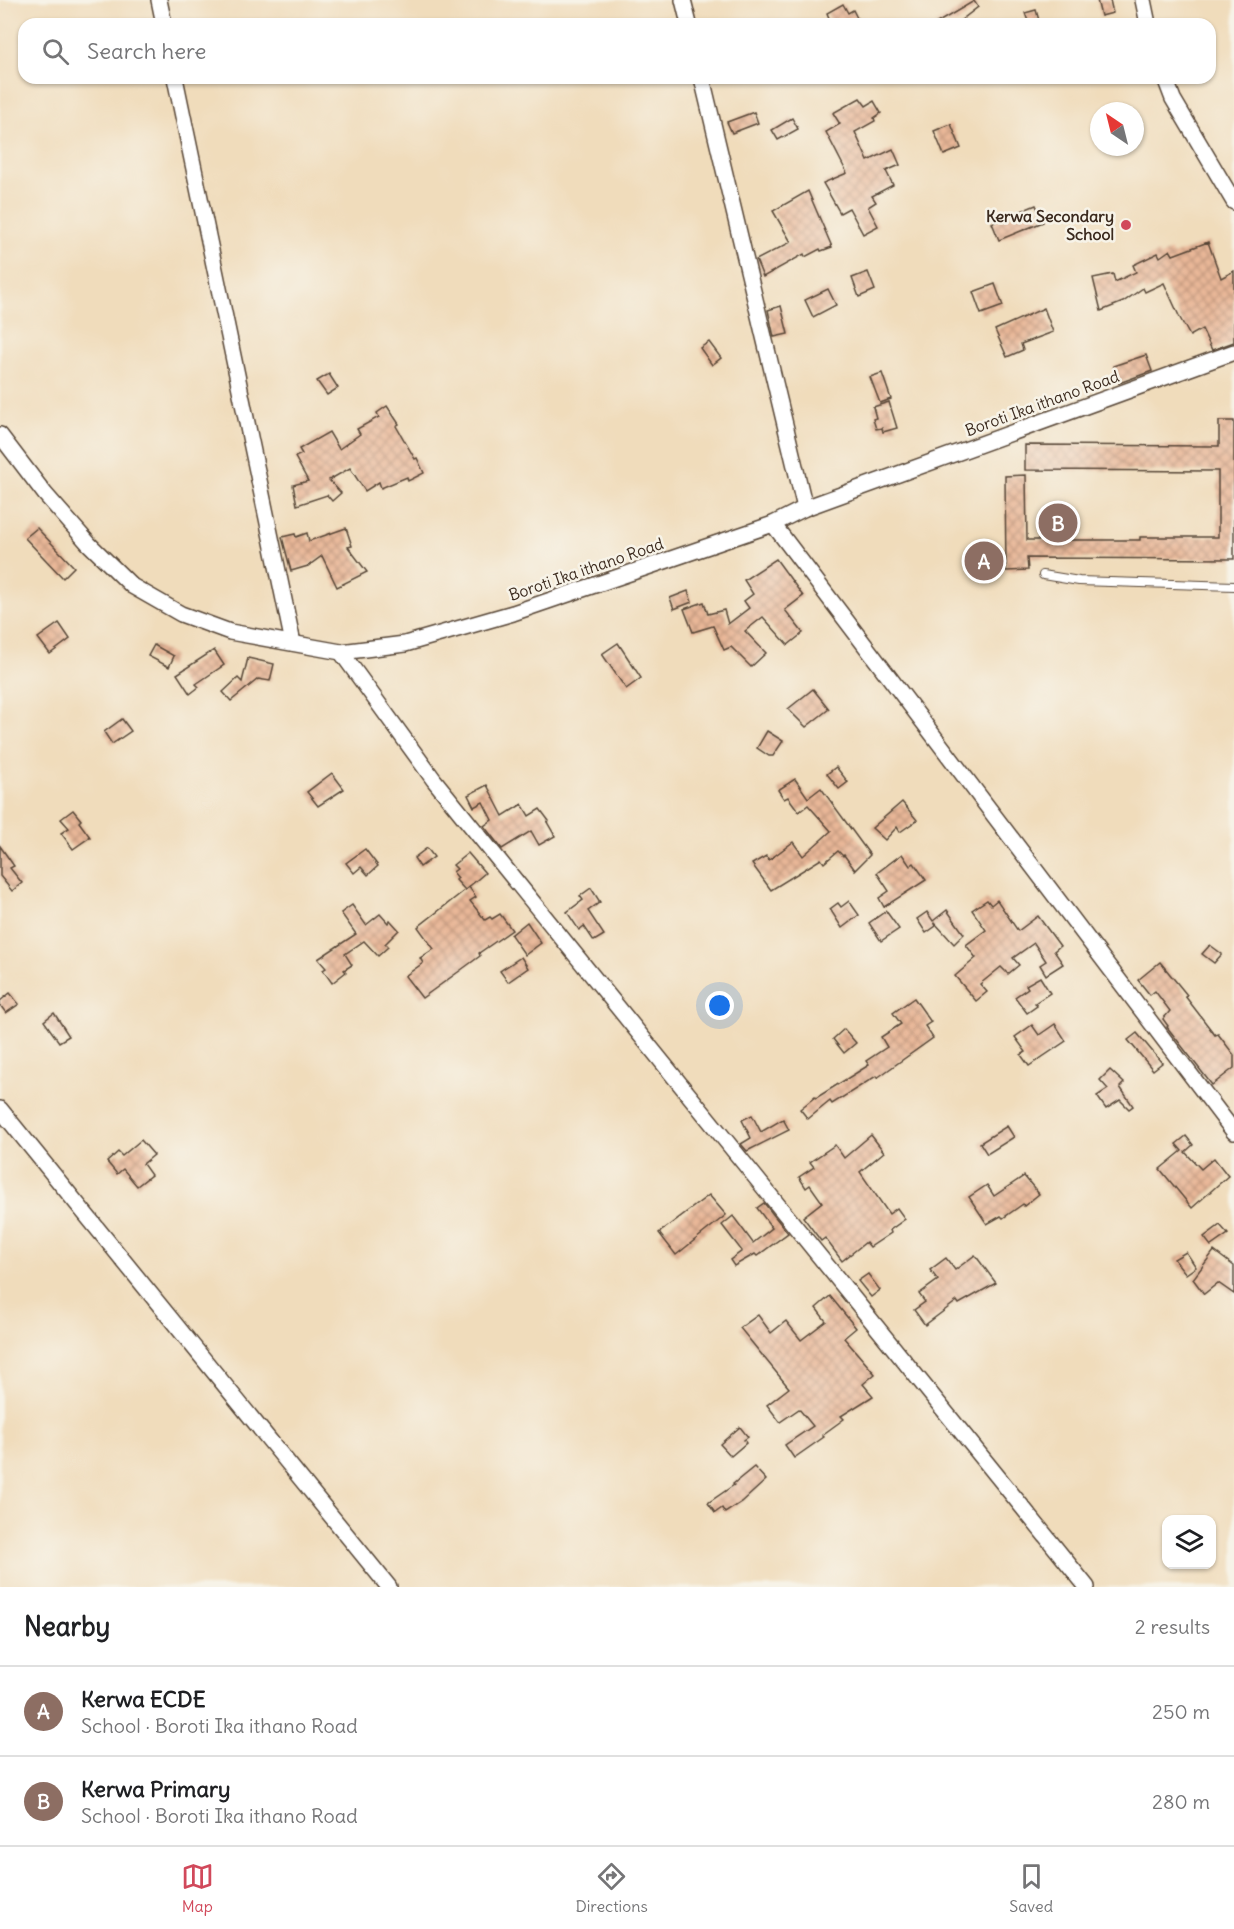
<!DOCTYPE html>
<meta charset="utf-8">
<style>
:root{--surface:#fff;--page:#f6f6f6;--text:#202124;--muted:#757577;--line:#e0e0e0;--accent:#d1495b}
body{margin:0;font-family:Delius,sans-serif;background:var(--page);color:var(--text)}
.controls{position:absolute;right:18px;bottom:18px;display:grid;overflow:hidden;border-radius:12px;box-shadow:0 2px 4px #0004}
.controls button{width:54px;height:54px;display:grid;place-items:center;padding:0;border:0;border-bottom:2px solid var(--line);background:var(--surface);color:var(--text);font:30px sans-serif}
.compass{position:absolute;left:1090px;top:102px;width:54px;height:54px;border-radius:50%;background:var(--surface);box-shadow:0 2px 4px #0004;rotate:325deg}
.you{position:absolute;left:720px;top:1006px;width:21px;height:21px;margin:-15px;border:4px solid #fff;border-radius:50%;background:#1a73e8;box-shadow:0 0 0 9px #1a73e833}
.badge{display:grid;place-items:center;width:39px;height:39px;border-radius:50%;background:var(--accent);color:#fff;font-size:20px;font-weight:700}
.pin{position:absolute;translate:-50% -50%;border:3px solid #fff;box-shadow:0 2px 6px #0006}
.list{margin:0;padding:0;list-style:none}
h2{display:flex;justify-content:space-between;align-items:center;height:78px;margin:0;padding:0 24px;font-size:26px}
h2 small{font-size:20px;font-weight:400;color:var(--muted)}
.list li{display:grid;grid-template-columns:39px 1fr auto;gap:18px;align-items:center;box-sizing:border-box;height:90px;padding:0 24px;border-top:2px solid var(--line)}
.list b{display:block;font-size:22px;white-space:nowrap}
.list p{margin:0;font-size:20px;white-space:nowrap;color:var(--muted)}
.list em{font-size:20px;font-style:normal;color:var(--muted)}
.icon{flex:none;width:33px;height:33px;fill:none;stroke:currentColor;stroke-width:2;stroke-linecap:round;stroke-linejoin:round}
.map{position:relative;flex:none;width:1234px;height:1587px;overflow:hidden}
.search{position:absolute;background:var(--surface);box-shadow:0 2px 4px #0004;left:18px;right:18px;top:18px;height:66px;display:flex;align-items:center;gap:15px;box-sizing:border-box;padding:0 21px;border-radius:18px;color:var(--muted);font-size:22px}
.sheet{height:258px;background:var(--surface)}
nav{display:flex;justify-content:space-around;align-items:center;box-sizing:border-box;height:84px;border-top:2px solid var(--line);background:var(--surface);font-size:16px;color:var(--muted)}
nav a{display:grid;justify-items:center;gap:3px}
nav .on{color:var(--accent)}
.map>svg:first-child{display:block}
</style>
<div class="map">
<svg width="1234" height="1587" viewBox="0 0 1234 1587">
<defs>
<pattern id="building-cross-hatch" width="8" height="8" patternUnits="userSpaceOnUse" patternTransform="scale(1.5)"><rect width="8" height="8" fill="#e9b798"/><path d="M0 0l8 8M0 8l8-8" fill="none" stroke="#be957b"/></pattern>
</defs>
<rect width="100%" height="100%" fill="#f7f3e8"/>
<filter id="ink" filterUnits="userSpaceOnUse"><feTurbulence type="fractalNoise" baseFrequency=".0167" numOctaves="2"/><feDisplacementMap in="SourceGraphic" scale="12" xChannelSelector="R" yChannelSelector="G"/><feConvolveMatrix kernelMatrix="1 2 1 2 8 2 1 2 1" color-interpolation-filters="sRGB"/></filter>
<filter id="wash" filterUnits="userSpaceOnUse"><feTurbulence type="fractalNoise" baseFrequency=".008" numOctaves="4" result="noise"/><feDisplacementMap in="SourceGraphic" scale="24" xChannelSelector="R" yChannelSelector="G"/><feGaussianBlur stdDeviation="1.35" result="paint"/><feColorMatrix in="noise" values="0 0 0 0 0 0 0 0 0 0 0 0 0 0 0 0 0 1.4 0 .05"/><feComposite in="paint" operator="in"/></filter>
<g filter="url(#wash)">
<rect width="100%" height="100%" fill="#f0dcbb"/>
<g id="blocks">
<g fill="url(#building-cross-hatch)">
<polygon points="1097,0 1110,0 1113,13 1101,16"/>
<polygon points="974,1 978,7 956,24 935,24"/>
<polygon points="843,4 848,13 853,10 860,24 829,24 831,23 827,13"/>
<polygon points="1036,10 1040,24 1029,24 1025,13"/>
<polygon points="860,98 866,106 874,101 881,113 874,118 875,121 855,132 868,161 893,149 900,165 886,171 893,185 872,196 876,202 868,207 878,226 863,234 849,208 840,213 823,183 847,173 826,132 840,124 833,113"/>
<polygon points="754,112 758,123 732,133 727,122"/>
<polygon points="792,118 798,129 778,140 772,130"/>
<polygon points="951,124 961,148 944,155 934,131"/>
<polygon points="808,191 832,247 821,251 820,249 805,257 804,254 763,277 756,260 791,242 773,211"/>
<polygon points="1036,205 1043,222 999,240 992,223"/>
<polygon points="1208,242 1221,278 1234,271 1234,342 1212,350 1202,329 1190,336 1180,318 1164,283 1145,292 1143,288 1123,302 1101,311 1093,278 1113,274 1115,282 1136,272 1133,265 1158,253 1160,257 1170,250 1173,255"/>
<polygon points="868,272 875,290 859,297 852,278"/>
<polygon points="995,284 1003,306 981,314 973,292"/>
<polygon points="828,289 836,305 813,317 805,300"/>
<polygon points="781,306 788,334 774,337 768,310"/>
<polygon points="1044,308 1053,332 1021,344 1023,350 1007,357 995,330"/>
<polygon points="709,342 721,358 712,365 700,348"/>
<polygon points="1146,355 1152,371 1119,383 1113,366"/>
<polygon points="882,373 891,399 880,403 870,377"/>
<polygon points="329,374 338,388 327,395 317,381"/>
<polygon points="889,402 897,428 883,432 882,428 876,429 873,419 876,418 873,407"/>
<polygon points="387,406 399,424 396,426 415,459 417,458 424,473 408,481 407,477 381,488 379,482 365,491 350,468 329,480 341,493 332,501 327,495 297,505 293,485 308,481 295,457 302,454 299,449 329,432 339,449 360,434 357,429 379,417 377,413"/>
<polygon points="1219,421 1234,421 1234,559 1027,558 1028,570 1006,571 1005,476 1026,475 1027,540 1140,540 1140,537 1218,537 1218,471 1025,470 1025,445 1219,446"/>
<polygon points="37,528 74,567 63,578 25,538"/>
<polygon points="346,528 352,546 348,547 367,572 337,587 322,556 308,566 291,571 282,537 295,534 296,537 307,533 309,541"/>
<polygon points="776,559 803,596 785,610 803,633 788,645 763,617 745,631 766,653 751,667 731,647 724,650 713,626 693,632 684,609 704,602 708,614 724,610 728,624 749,608 744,601 753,594 744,580"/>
<polygon points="688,591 692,602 674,609 670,598"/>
<polygon points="59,623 70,639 50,654 38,638"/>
<polygon points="618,643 641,678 626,689 602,654"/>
<polygon points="154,645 174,656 169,667 148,656"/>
<polygon points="214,650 224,665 196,684 199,687 190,694 177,674"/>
<polygon points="248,658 274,664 270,681 258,679 231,701 223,692 238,678 242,682"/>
<polygon points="813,689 829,709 806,727 788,709"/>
<polygon points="122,719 131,731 112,744 104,732"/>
<polygon points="767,731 783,741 773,756 769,756 757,748"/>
<polygon points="836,767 848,782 839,789 827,774"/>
<polygon points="332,773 344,789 318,806 307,792"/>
<polygon points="795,779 808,798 821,788 870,855 855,870 844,855 843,856 838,851 824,863 821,859 771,890 752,864 766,856 769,860 793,842 803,856 831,831 808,805 799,812 788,797 784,799 778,790"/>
<polygon points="487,785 503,816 522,804 529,816 540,809 549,821 547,822 555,836 539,845 531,831 502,849 484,826 492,820 483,802 474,807 468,795"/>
<polygon points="902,802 917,820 900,832 897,827 885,840 872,828"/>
<polygon points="73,810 81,820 79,822 90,837 73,849 61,833 69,828 61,819"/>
<polygon points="0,846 14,866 10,868 22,883 12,891 0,876"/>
<polygon points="427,848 434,857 420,867 414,858"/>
<polygon points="365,849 378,866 368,875 361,867 354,873 346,863"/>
<polygon points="468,853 485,873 465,890 456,880 458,878 453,872 457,869 453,865"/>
<polygon points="902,854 910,866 914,863 926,880 884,907 879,898 889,891 877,873"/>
<polygon points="469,887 476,897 470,901 485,920 490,917 492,919 500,914 512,930 479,953 480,956 461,970 422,998 405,976 423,963 420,958 434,949 418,927"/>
<polygon points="591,888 600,902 588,911 604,935 594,941 584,926 579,930 567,912 583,900 580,896"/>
<polygon points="987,900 991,905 997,900 1018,931 1038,916 1060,946 1054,951 1063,964 1046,975 1040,965 1046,961 1034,943 1013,958 1019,965 1008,974 1001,967 980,984 987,992 976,1001 955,976 976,958 966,945 986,930 972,910"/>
<polygon points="849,901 859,915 842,928 830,909 838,903 841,907"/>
<polygon points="352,905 366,925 380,914 388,923 390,920 399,930 385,944 388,947 378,956 364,941 345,954 352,965 344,970 346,972 332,983 323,970 326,968 318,959 356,934 341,913"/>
<polygon points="947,910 964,934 954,944 934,922 936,926 926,933 917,919 927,912 933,921"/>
<polygon points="886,911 899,929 881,941 869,923"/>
<polygon points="527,922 541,943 525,955 511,935"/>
<polygon points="1210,945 1222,954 1214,963 1202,954"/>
<polygon points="521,957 528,968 508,982 500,971"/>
<polygon points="1160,962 1187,995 1185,996 1215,1035 1218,1034 1234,1055 1234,1068 1212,1085 1167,1027 1168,1026 1163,1019 1170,1011 1155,991 1150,995 1138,980"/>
<polygon points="1040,977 1050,993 1035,1003 1037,1006 1027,1013 1015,997 1028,988 1026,985"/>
<polygon points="10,993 19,1004 6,1013 0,1005 0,1001"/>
<polygon points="914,998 931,1022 925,1026 933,1038 877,1078 876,1076 832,1104 830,1101 808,1119 800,1109 815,1097 816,1098 869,1065 866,1061 887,1047 881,1037 901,1024 893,1013"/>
<polygon points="54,1013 69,1036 59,1042 44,1021"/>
<polygon points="1055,1024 1066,1041 1029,1066 1021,1055 1026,1052 1015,1037 1032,1025 1039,1035"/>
<polygon points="844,1029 856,1043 844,1053 833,1039"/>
<polygon points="1137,1033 1162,1063 1153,1070 1128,1040"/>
<polygon points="1110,1070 1124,1083 1120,1087 1133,1106 1129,1109 1120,1100 1106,1109 1097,1096 1108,1089 1100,1080"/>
<polygon points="752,1115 761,1132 783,1119 789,1130 747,1151 741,1144 751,1138 742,1120"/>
<polygon points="1007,1126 1014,1137 987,1154 980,1143"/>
<polygon points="871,1135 884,1152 860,1172 889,1214 897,1208 905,1219 890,1230 891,1233 870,1247 866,1242 842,1261 825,1238 821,1241 803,1217 822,1202 810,1185 806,1188 799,1177 814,1167 810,1162 835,1145 844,1158"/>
<polygon points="1186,1136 1193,1145 1185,1152 1201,1169 1214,1158 1228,1176 1192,1208 1160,1169 1182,1151 1176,1144"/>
<polygon points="141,1140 154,1155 143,1164 151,1175 137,1186 123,1169 117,1174 107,1162 118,1152 122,1156"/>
<polygon points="1024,1176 1039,1194 1024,1206 1023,1204 1003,1218 1001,1216 987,1224 969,1197 987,1185 994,1196"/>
<polygon points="709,1195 726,1215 676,1255 659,1233"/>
<polygon points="764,1203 788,1233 757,1256 755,1254 734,1266 730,1260 742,1251 722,1225 733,1216 753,1243 772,1228 757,1208"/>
<polygon points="1220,1225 1228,1234 1211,1246 1204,1237"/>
<polygon points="1214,1251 1234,1266 1234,1294 1218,1283 1204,1294 1193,1279"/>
<polygon points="1186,1252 1196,1267 1186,1274 1174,1259"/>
<polygon points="975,1255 996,1283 959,1304 957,1301 925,1325 914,1310 925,1302 919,1294 938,1280 930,1270 946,1258 955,1270"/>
<polygon points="868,1274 880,1290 871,1297 858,1281"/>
<polygon points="830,1296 856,1328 844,1338 875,1374 863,1384 873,1396 841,1416 844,1419 822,1435 824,1437 794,1458 785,1445 813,1426 799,1409 780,1422 767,1405 789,1388 740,1328 758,1315 771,1333 786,1321 801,1340 826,1321 816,1308"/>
<polygon points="740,1427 748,1437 744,1440 746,1443 731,1456 720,1444"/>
<polygon points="754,1467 766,1480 742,1502 725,1513 722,1508 715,1513 708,1503 734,1485 733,1484"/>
</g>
</g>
</g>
<g filter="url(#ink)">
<use href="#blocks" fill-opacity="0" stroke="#564536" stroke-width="1.5"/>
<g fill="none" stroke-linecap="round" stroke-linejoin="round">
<g stroke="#564536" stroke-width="10">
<polyline id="lane" points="1043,575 1079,581 1234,586"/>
</g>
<g stroke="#564536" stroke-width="18">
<g id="street">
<polyline points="159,0 164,24"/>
<polyline points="683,0 689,24"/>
<polyline points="1143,0 1148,24"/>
<polyline points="175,78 293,643"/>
<polyline points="702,78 805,508"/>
<polyline points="1165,78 1173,99 1234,202"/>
<polyline points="0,435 45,494 89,544 132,586 181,614 230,632 341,652 405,644 513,613 773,524 805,508 1234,352"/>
<polyline points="773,524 1234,1132"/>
<polyline points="341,652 434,780 1087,1587"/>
<polyline points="0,1109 389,1587"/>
</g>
</g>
<use href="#lane" stroke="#fff" stroke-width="8"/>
<use href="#street" stroke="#fff" stroke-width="15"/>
</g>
</g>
<circle fill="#d1495b" stroke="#f7f3e8" stroke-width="2" cx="1126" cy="225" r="6"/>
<g text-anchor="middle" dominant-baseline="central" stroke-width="5" stroke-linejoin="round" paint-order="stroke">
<g font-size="16" font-weight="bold" fill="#3b2a1e" stroke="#f7f3e8" text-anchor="end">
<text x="1114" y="216">Kerwa Secondary<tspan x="1114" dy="18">School</tspan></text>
</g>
<g font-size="16" fill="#3b2a1e" stroke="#f7f3e8">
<text transform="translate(1042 403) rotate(-20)">Boroti Ika ithano Road</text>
<text transform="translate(586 569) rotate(-19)">Boroti Ika ithano Road</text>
</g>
</g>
</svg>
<div class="controls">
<button><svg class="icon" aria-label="layers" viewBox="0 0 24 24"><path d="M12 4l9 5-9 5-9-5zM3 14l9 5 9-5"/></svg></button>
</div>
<svg class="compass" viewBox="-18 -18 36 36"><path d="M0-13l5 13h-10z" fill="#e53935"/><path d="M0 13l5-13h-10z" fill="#757577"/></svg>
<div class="you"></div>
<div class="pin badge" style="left:984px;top:561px;background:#8d6e63">A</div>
<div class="pin badge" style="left:1058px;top:523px;background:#8d6e63">B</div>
<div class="search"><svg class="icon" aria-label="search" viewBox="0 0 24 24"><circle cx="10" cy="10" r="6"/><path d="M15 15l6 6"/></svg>Search here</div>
</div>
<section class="sheet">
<h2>Nearby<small>2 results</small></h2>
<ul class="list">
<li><span class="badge" style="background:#8d6e63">A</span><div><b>Kerwa ECDE</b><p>School · Boroti Ika ithano Road</p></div><em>250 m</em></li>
<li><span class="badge" style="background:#8d6e63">B</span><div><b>Kerwa Primary</b><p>School · Boroti Ika ithano Road</p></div><em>280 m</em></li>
</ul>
</section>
<nav>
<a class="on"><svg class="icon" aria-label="map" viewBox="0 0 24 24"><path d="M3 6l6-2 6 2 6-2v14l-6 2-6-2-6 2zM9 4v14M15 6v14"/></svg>Map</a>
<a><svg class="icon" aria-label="directions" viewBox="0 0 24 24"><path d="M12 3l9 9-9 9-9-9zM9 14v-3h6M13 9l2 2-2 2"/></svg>Directions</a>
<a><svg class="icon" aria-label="saved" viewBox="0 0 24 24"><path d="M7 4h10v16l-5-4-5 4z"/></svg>Saved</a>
</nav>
